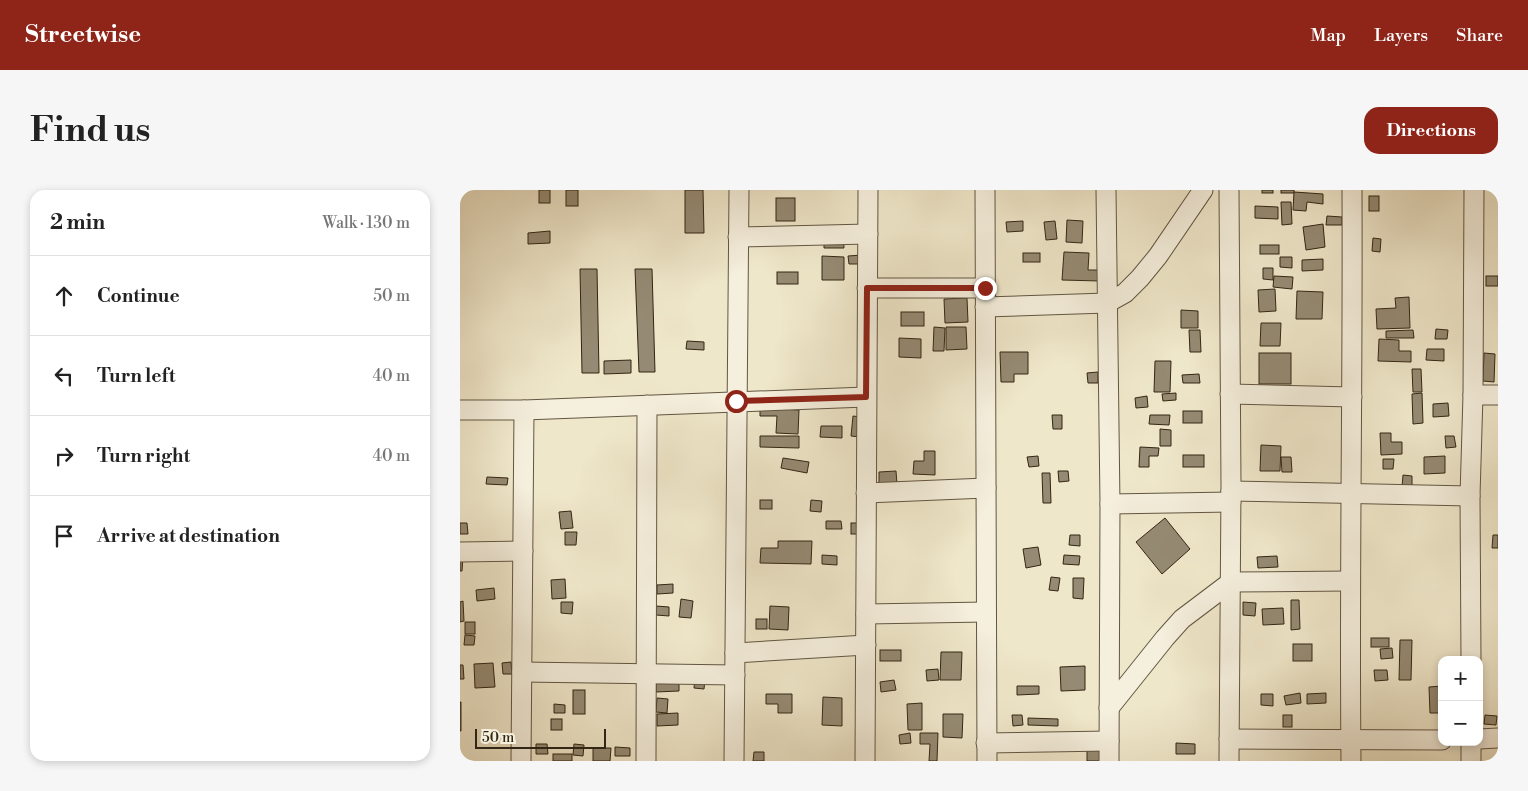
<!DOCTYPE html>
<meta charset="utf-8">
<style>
:root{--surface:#fff;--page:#f6f6f6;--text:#222;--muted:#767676;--line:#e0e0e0;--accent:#8f2418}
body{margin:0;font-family:"Libre Bodoni",serif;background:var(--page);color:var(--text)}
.controls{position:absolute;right:15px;bottom:15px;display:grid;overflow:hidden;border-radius:10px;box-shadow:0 2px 8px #0003}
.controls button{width:45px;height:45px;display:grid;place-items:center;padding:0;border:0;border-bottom:1px solid var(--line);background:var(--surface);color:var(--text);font:25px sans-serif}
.scale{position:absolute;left:15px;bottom:12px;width:131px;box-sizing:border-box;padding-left:5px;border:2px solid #332614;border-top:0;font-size:14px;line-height:18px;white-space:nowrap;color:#332614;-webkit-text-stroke:4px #f5efdd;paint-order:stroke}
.stop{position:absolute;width:15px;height:15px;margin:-11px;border:4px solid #8f2418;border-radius:50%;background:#fff}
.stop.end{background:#8f2418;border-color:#fff;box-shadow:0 1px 5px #0008}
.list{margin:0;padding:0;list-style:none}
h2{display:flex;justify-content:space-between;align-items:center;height:65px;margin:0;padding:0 20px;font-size:21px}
h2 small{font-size:16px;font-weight:400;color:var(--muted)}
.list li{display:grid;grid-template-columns:32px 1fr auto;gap:15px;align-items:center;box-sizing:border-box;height:80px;padding:0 20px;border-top:1px solid var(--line)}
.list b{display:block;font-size:19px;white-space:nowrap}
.list em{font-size:16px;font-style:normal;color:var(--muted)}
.icon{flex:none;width:28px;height:28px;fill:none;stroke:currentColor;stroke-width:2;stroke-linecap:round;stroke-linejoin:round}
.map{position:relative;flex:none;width:1038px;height:571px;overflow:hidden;border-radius:15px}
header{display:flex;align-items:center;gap:30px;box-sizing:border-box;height:70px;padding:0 25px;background:var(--accent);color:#fff}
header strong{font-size:24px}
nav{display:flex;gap:28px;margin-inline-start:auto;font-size:18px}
.intro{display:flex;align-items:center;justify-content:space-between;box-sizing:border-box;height:120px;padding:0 30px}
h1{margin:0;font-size:35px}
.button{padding:12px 22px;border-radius:15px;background:var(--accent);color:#fff;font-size:18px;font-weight:700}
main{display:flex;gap:30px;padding:0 30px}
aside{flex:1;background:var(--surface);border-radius:15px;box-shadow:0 2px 8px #0003}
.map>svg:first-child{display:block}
</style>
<header>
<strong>Streetwise</strong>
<nav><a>Map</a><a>Layers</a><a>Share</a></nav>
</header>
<div class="intro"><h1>Find us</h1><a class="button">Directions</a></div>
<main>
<aside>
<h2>2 min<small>Walk · 130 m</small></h2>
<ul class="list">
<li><svg class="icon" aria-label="ahead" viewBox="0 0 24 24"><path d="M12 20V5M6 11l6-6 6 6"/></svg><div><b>Continue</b></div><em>50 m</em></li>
<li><svg class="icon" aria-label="left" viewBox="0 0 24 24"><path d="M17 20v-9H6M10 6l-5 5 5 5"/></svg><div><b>Turn left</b></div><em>40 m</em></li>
<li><svg class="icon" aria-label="right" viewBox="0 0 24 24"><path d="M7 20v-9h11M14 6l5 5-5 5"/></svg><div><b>Turn right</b></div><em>40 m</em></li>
<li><svg class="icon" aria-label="arrive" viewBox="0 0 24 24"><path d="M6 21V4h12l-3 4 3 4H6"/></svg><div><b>Arrive at destination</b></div></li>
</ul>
</aside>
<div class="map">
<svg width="1038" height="571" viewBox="0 0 1038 571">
<rect width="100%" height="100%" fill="#efe7ca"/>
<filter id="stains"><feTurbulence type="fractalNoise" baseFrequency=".004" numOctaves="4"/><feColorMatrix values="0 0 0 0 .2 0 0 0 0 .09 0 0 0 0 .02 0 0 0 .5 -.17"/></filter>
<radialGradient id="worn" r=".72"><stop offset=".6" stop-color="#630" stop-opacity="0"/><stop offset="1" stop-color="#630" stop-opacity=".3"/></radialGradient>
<g fill="#958a73" stroke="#332614">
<rect x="79" y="0" width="11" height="13"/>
<rect x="106" y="0" width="12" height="16"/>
<polygon points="225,0 243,0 244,43 225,43"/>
<rect x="802" y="0" width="11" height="3"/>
<rect x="821" y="0" width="13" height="3"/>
<polygon points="834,2 863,4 863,14 847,12 846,21 833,20"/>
<rect x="909" y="6" width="10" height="15"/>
<rect x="316" y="8" width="19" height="23"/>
<polygon points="821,12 831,12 832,34 822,35"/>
<polygon points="795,16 818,17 818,29 795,28"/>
<polygon points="867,26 882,27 882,35 866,35"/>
<polygon points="607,30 623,31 622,53 606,52"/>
<polygon points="563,31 563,41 547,42 546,32"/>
<polygon points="595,31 597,49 586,50 584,32"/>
<polygon points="863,34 865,57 846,60 843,37"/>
<polygon points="90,41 90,53 68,54 68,43"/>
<polygon points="364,43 383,43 384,58 364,58"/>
<polygon points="913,48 921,49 920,62 912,61"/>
<rect x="800" y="55" width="19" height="9"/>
<polygon points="604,62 629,63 628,80 641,80 640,91 602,90"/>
<rect x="563" y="63" width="17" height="9"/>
<polygon points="402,65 402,74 389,74 388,66"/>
<polygon points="362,66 384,67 384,90 362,90"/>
<polygon points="820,67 832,67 832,78 820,77"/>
<polygon points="863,69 863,80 842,81 842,70"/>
<polygon points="803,78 813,78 813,90 803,89"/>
<polygon points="120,79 137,79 139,183 122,183"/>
<polygon points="175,79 192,79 195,182 179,182"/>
<rect x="317" y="82" width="21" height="12"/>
<polygon points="814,86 833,87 832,99 813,97"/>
<rect x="1026" y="86" width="12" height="10"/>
<polygon points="815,99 816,121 799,122 798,100"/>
<polygon points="837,101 863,102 862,129 836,129"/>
<polygon points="949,107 950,138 917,139 916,119 936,118 935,108"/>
<polygon points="507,108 508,132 485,133 484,109"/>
<polygon points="721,120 738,121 738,138 721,138"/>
<rect x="441" y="122" width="23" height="14"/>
<polygon points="801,133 821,133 820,156 800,156"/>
<polygon points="474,137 485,138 484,161 473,161"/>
<polygon points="486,137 506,137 507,159 486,160"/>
<polygon points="976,139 988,140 987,149 975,149"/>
<polygon points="729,140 740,140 741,162 730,162"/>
<polygon points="953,140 954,148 926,148 926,141"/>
<polygon points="439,148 461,149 461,168 439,167"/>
<polygon points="919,149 939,150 939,161 951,161 951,172 918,171"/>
<polygon points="227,151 244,152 244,160 226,159"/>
<polygon points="967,159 984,159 984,171 966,170"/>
<polygon points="540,162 568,162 568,184 554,184 554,192 541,192"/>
<rect x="799" y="163" width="32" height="31"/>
<polygon points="1024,163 1035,164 1034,192 1023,191"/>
<polygon points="171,170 171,183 144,184 144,171"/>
<polygon points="695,171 711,171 710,202 694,202"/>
<polygon points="952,179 961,179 962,202 953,202"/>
<polygon points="638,182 638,193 628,193 627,183"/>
<polygon points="739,184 740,193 723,193 722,185"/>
<polygon points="716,203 716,210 703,211 702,204"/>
<polygon points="962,203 963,233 953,234 952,204"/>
<polygon points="687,206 688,217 676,218 675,208"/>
<polygon points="988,213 989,226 973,227 973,214"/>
<polygon points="300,218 339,220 338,244 316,243 317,226 300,226"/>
<rect x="723" y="221" width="19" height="12"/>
<polygon points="592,225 602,225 602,239 593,239"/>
<polygon points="690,225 710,225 709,235 689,234"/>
<polygon points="393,226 401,227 400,247 391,246"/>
<polygon points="361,236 382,236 382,248 360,247"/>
<polygon points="700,239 711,240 711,256 700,256"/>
<polygon points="920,243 931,243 931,252 942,252 942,264 921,265"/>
<polygon points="300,246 339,246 339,258 300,257"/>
<polygon points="985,246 994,246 996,257 986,258"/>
<polygon points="801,255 821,256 820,281 800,281"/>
<polygon points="680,257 699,258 698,266 689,266 689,277 679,277"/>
<polygon points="464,261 475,261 475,285 453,284 454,271 464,271"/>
<rect x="723" y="265" width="21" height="12"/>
<polygon points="578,266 579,276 569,277 567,267"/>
<polygon points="985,266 985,283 964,284 964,267"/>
<polygon points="821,267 831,267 832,282 822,282"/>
<polygon points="323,268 349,272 347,283 321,278"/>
<polygon points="923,269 934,269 933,279 923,279"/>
<polygon points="436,281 437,294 419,294 419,282"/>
<polygon points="598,281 608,281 609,291 599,292"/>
<polygon points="582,283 590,283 591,313 583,313"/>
<polygon points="943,285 952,286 952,298 942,297"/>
<polygon points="27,287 48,288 47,295 26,294"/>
<rect x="300" y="310" width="12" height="9"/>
<polygon points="351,310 362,311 361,322 350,321"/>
<polygon points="111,321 113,338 101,339 99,322"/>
<polygon points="705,328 730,359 702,384 676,352"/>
<polygon points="366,331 381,331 382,339 366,339"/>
<polygon points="0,333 7,333 8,344 0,344"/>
<rect x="391" y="333" width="11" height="11"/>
<polygon points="105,342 117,342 116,355 105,355"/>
<polygon points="610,345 620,345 620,356 609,355"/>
<polygon points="1033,345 1038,345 1038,358 1032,358"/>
<polygon points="318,351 352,351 351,374 300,373 301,358 318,358"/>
<polygon points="578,357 581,375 566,378 563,359"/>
<polygon points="362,365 377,366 377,375 362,374"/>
<polygon points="604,365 620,366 619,375 603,374"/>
<polygon points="0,366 3,366 2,381 0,381"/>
<polygon points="817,366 818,377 798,378 797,367"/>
<polygon points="591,387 600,388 598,401 589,400"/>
<polygon points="613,388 624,388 623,409 613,408"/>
<polygon points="105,389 106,408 92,409 91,390"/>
<polygon points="213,394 213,403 197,404 197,395"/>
<polygon points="34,398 35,409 17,411 16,400"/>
<polygon points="221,409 233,411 231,428 219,427"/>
<polygon points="831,410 839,410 840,439 831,440"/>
<polygon points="3,411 4,431 0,432 0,412"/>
<polygon points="101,412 113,412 112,424 101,423"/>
<polygon points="783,412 796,413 795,426 783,425"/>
<polygon points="196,416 209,417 209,426 196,425"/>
<polygon points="310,416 329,417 328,440 309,439"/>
<polygon points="823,418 824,434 803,435 802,419"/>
<rect x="296" y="429" width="11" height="10"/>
<rect x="5" y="432" width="10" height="12"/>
<polygon points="5,445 15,446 14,455 4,455"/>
<rect x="911" y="448" width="18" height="9"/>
<polygon points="940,450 952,450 951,490 939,490"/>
<rect x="833" y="454" width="19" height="17"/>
<polygon points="932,458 933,468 921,469 920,459"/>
<rect x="420" y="460" width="21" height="11"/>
<polygon points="481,462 502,462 501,490 480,490"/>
<polygon points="51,472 52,484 43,484 42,473"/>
<polygon points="33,473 35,497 15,498 14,474"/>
<polygon points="0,475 3,475 4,489 0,489"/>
<polygon points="625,476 625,500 601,501 600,477"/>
<polygon points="478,479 479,490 467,491 466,480"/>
<polygon points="914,480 927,480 928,490 915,491"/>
<polygon points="219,488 219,501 196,502 196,489"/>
<polygon points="235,489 245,489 244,499 234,498"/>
<polygon points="434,490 436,500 421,502 420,492"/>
<polygon points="557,496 579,496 579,504 557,505"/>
<polygon points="982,496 982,523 970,523 969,497"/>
<rect x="113" y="500" width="12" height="24"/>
<polygon points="840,503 841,513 826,515 824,506"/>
<polygon points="866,503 866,513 847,514 847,504"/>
<polygon points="306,504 332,504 332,523 318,523 318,514 306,514"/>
<polygon points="801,504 813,504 813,516 801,515"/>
<polygon points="363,507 382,508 382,536 362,535"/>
<polygon points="197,508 208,509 207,523 196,522"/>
<polygon points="1,512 1,541 0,541 0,512"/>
<polygon points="462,513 462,540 448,540 447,514"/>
<polygon points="94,514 105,515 105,523 94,523"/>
<polygon points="218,523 218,535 197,536 197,524"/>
<polygon points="483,524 503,524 502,548 483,547"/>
<polygon points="552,525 562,525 563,535 553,536"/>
<rect x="823" y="525" width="9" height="12"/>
<polygon points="1025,525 1037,526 1036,535 1024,534"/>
<polygon points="568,528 598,529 598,536 568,535"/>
<rect x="91" y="529" width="11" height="11"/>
<polygon points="450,543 451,553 440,554 439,545"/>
<polygon points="460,543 478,543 477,571 469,571 470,554 460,554"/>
<polygon points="716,553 735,554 735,564 716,564"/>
<polygon points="76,554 87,554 88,564 76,564"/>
<polygon points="114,554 124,555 123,566 113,565"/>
<polygon points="627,556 643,556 642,571 627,571"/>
<polygon points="155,557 170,558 170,566 155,566"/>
<polygon points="133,558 151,558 150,571 133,571"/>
<polygon points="294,562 304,562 304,571 293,571"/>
<rect x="93" y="564" width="19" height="7"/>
</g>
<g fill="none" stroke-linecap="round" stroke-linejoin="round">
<g stroke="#625642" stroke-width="21">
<g id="minor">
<polyline points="525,0 527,571"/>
<polyline points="646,0 650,314 649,571"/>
<polyline points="278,47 408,44"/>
<polyline points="407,98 525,98"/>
<polyline points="525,117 647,113 665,103 680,88 698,66 743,0"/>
<polyline points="770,204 892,207"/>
<polyline points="1013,205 1038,205"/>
<polyline points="0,220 64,220 406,207"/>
<polyline points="771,301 1010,306"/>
<polyline points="406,303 526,298"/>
<polyline points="650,314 771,312"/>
<polyline points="0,362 63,361"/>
<polyline points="406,424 526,422"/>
<polyline points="275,463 406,455"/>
<polyline points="1011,470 1010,306 1013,205 1014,0"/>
<polyline points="62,482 275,485"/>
<polyline points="649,518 705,448 722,429 771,392 889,391"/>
<polyline points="769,549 982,550"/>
<polyline points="1019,549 1038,548"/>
<polyline points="1011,552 1011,571"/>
<polyline points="526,553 649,551"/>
<polyline points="61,571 64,220"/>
<polyline points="186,571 187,215"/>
<polyline points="274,571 279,0"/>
<polyline points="405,571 408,0"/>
<polyline points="769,571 771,295 769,0"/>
<path d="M 891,571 C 889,381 893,190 892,0"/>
</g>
</g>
<use href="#minor" stroke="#f5efdd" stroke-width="19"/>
</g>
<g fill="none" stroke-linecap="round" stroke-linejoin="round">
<polyline stroke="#8f2418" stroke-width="6" points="276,211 406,207 407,98 525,98"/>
</g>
<rect width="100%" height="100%" filter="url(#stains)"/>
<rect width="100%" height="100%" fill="url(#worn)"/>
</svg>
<div class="controls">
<button>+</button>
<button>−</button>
</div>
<div class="scale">50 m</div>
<div class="stop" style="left:276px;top:211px"></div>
<div class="stop end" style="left:525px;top:98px"></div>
</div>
</main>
